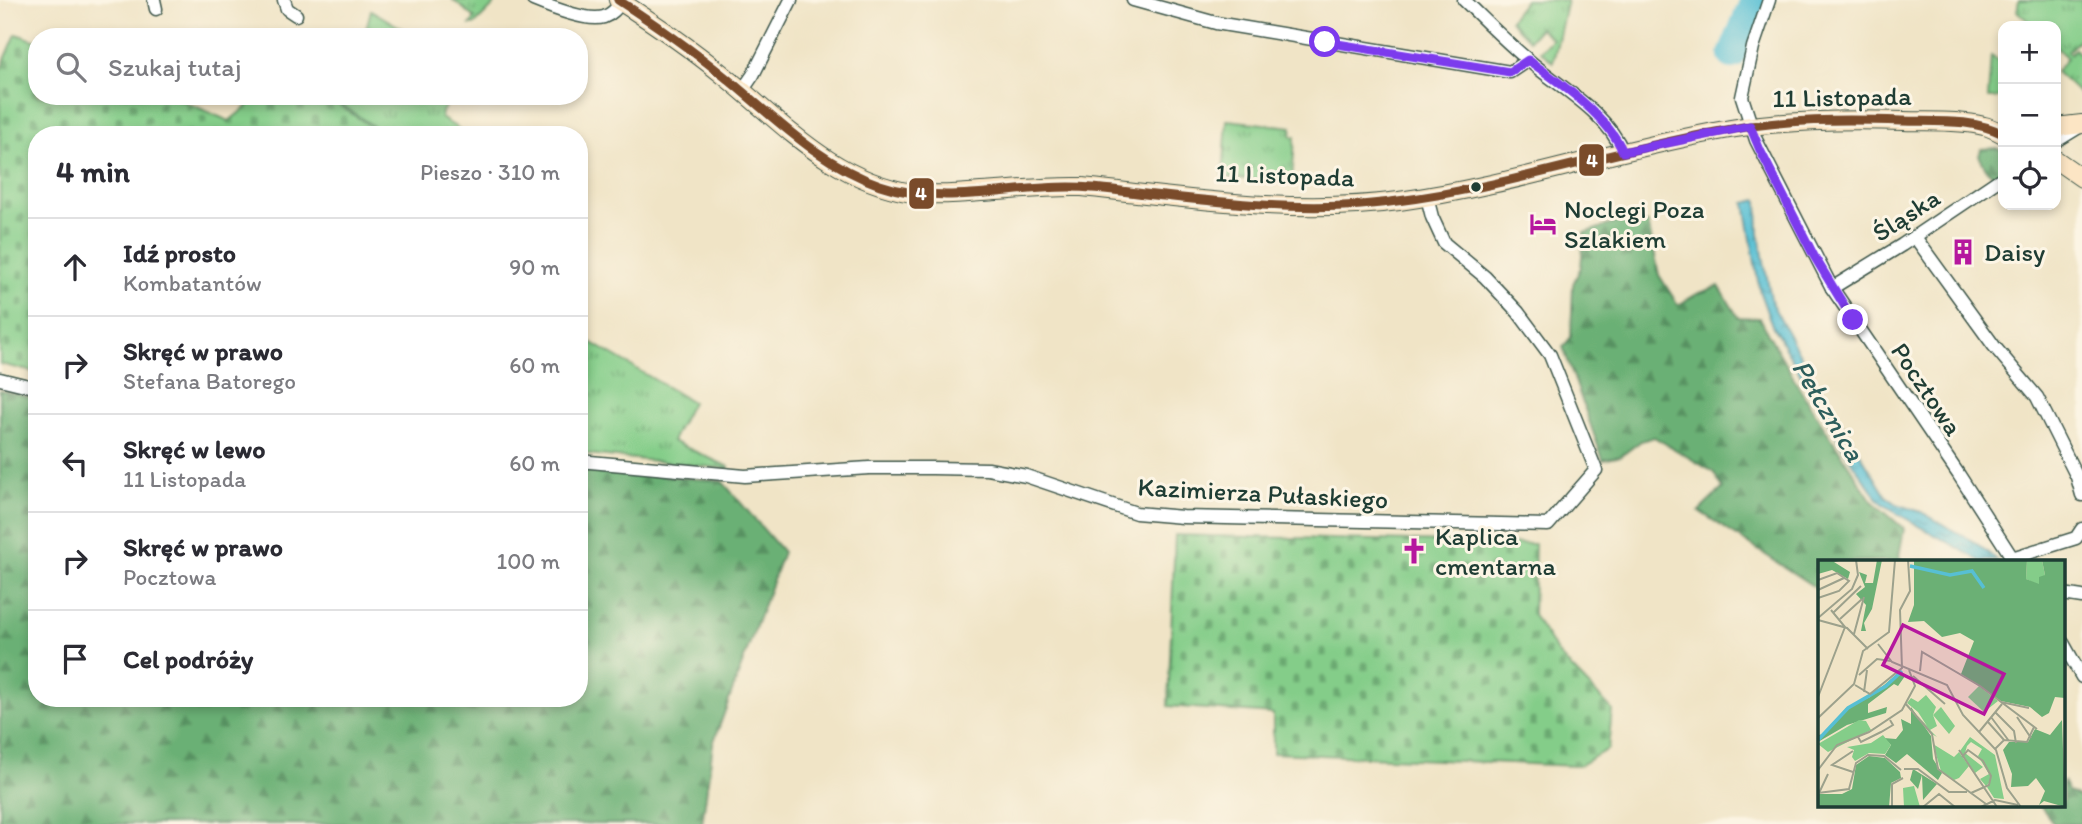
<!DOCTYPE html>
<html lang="pl">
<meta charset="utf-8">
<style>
:root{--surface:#fff;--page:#f7f7f7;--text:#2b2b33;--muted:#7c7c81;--line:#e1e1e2}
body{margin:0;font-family:Itim,sans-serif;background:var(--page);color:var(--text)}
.controls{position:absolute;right:21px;top:21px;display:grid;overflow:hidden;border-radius:14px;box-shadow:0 4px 10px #0003}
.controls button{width:63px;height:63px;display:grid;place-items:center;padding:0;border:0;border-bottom:2px solid var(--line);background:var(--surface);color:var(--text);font:35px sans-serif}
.stop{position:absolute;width:21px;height:21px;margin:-16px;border:5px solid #7c3aed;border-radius:50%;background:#fff}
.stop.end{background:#7c3aed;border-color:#fff;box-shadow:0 2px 7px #0008}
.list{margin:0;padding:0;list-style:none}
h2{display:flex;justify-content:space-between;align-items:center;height:91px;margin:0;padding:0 28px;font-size:30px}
h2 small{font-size:23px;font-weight:400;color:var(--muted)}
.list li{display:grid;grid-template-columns:46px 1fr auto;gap:21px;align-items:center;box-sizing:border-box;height:98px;padding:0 28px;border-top:2px solid var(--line)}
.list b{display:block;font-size:26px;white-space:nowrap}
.list p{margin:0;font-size:23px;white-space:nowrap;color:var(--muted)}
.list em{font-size:23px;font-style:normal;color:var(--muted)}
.icon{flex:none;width:38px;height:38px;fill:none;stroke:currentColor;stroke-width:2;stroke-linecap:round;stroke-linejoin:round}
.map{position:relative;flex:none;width:2082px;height:824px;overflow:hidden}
.search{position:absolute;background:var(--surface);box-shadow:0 4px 10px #0003;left:28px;top:28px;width:560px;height:77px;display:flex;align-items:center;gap:18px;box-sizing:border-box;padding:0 24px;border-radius:28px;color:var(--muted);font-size:26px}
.panel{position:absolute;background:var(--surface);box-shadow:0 4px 10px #0003;left:28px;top:126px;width:560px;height:581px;border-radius:28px}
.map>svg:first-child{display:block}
</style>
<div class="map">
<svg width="2082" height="824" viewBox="0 0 2082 824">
<defs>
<pattern id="grass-tufts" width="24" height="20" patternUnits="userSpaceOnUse" patternTransform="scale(1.75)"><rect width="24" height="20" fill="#84cd89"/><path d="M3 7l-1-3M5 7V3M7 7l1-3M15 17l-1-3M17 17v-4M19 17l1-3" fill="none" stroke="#6ba871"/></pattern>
<pattern id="forest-firs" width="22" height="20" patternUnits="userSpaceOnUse" patternTransform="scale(1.75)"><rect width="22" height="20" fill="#6bb075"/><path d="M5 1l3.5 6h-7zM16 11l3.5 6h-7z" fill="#579061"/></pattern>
<pattern id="cemetery-stones" width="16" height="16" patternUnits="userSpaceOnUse" patternTransform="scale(1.75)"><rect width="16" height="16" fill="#84cd89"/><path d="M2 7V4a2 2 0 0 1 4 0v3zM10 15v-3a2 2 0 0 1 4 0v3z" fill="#6ba871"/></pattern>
<pattern id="water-ripples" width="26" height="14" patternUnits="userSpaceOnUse" patternTransform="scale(1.75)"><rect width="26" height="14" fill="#57bfd4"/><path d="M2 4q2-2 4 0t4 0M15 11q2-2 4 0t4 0" fill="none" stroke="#479cad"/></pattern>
</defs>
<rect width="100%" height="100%" fill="#fcf5e5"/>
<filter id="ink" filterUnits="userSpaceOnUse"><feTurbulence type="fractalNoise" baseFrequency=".0143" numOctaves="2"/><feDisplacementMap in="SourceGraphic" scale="14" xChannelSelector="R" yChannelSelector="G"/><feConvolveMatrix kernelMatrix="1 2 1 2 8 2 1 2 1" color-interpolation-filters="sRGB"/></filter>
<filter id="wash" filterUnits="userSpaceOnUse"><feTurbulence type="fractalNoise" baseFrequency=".00686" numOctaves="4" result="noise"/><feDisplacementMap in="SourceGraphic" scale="28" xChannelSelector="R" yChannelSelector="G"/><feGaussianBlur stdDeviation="1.57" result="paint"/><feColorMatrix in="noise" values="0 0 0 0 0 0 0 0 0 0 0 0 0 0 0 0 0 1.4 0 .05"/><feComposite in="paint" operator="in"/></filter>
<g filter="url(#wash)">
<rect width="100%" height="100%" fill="#f0e4c6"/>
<g fill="url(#grass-tufts)" stroke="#52855e" stroke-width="2">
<polygon points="453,0 494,0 495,4 474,25 470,25 475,18"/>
<polygon points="1525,0 1567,0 1553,62 1540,51 1552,39 1540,28 1529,40 1510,20"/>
<polygon points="2019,0 2082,0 2082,37 2068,51 2070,54 2075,49 2082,56 2082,96 2056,72 2067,58 2056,47 2056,26 2034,26 2017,11"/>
<polygon points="371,10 416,37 364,37"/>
<polygon points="1991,56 2003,64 2003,98 1988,98"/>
<polygon points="329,96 451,96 442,112 441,118 469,135 386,135"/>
<polygon points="1227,120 1292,127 1291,136 1295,137 1292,183 1223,177"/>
<polygon points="579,335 692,402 672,441 729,467 729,469 579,453"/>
</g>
<g fill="url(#forest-firs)" stroke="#457654" stroke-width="2">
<polygon points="1996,148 2003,150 2003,173 1996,178 1987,170 1979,156 1981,149"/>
<polygon points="1618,222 1648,223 1659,275 1678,305 1697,294 1719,286 1738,317 1759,318 1806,399 1872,501 1904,529 1899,556 1902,561 1820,562 1819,590 1699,511 1723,488 1713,472 1654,437 1641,441 1621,456 1603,460 1563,347 1571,337 1573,284 1581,267 1584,233"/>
<polygon points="0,390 37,399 37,698 579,698 579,469 722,481 783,552 713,744 702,824 0,824"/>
<polygon points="2063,781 2068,791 2082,799 2082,824 2054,824 2040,805 2063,805"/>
</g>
<g fill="url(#cemetery-stones)" stroke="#52855e" stroke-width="2">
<polygon points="16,34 37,41 37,96 172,96 229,121 260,96 326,96 383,135 37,135 37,373 0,364 0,71"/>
<polygon points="1175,535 1535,544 1533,615 1559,655 1612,710 1608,749 1578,766 1273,753 1273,714 1168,706"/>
</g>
<polygon fill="url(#water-ripples)" stroke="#3b7e84" stroke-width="2" points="1758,200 1759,234 1772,304 1801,357 1886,496 1897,504 1921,512 1976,543 1998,561 1981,561 1893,511 1880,501 1853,464 1772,325 1760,293 1745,203"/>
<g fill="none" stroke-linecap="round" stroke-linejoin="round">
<polyline stroke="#57bfd4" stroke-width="28" points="1732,55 1754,0"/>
</g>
</g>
<g filter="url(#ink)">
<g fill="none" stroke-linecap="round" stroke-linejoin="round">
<g stroke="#3e564a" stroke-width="15">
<g id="minor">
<polyline points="154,0 156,9"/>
<polyline points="284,0 287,9 296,15"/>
<path d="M 533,0 C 550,7 587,22 604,17 C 612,14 616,9 621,2"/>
<polyline points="1133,0 1216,23 1510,72 1528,60"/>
<path d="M 1464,0 C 1485,20 1505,41 1527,59 C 1560,88 1606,111 1623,152"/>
<polyline points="1769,0 1753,47 1742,97 1756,140 1832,288 1959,475 2015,562"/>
<polyline points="742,91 753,75 791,0"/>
<polyline points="2056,141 2079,127"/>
<polyline points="1915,237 1994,346 2037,397 2077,477 2082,495"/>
<polyline points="1832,288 1902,245 2003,177"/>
<polyline points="0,379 37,388"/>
<polyline points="579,461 745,476 869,468 932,468 988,469 1026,476 1136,513 1183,517 1548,525 1596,470 1550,355 1518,312 1485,277 1444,243 1432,217 1427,197"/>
<polyline points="2012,558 2076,538 2082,529"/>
<polyline points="2063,594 2082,597"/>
<polyline points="2063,643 2082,677"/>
</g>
</g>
<g stroke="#3e564a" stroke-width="20">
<g id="secondary">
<path d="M 618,0 C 654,23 689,47 722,74 C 783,123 831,180 912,193 C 935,196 959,194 981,192 C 1015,190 1049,186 1082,187 C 1187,198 1293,215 1399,201 C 1511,186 1619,148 1730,129 C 1788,120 1846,119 1904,121 C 1930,122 1959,120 1984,126 C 1990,127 1997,131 2003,134"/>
<polyline points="2056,127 2082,124"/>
<polyline points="2056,160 2082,178"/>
</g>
</g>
<use href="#minor" stroke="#fff" stroke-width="12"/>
<use href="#secondary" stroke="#fce5c4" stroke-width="18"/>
<g stroke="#fcf5e5" stroke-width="14">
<path id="bus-1" d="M 618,0 C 655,24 691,49 725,77 C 774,117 819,164 880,185 C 940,206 1007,187 1069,187 C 1101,187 1133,193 1164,196 C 1229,203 1296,210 1361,205 C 1486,195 1605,151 1727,130 C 1785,119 1844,119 1902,121 C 1936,122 1972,118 2003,134"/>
</g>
<use href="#bus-1" stroke="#7a4b2a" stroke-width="9"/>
</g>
</g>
<g fill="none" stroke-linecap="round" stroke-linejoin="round" filter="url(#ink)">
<path stroke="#7c3aed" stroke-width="9" d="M 1325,42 L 1510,72 L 1528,60 C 1560,83 1608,116 1623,152 L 1750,126 L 1760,150 L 1814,256 L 1853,320"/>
</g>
<defs>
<g id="hotel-bare" transform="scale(2.1)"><path d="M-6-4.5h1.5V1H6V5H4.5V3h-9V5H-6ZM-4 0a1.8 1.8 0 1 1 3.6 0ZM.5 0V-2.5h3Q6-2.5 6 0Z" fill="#b5179e" stroke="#fcf5e5" stroke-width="2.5" paint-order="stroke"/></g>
<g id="building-bare" transform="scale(2.1)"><path d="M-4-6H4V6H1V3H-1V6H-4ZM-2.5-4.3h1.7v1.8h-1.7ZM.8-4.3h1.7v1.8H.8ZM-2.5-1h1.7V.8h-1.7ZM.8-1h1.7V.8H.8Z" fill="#b5179e" stroke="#fcf5e5" stroke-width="2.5" paint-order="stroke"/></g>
<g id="church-bare" transform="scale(2.1)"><path d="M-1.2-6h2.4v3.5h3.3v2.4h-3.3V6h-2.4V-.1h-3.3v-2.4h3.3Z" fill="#b5179e" stroke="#fcf5e5" stroke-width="2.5" paint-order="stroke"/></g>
</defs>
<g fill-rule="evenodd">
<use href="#hotel-bare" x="1543" y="224"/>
<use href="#building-bare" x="1963" y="252"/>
<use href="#church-bare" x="1414" y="551"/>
</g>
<circle fill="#1f3d34" stroke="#fcf5e5" stroke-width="2.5" cx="1476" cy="187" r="6"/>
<g text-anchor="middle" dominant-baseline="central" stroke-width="6" stroke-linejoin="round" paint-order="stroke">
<g font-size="26" fill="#1f3d34" stroke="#fcf5e5">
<text transform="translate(1842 97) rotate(-1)">11 Listopada</text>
<text transform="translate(1285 175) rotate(2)">11 Listopada</text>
<text transform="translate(1906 215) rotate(-33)">Śląska</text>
<text transform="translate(1927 389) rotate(56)">Pocztowa</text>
<text transform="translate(1263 493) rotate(3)">Kazimierza Pułaskiego</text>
</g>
<g font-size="26" fill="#1f3d34" stroke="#fcf5e5" text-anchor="start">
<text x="1564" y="209">Noclegi Poza<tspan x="1564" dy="30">Szlakiem</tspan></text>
<text x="1984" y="252">Daisy</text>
<text x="1435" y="536">Kaplica<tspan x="1435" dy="30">cmentarna</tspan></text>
</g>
<g font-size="28" font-style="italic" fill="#2d5e5c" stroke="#fcf5e5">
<text transform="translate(1829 410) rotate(59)">Pełcznica</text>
</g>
</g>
<g transform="translate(1818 560)">
<rect width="247" height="247" fill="#f0e4c6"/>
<path d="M 209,0 L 224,0 L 227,15 L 221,25 L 208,19 ZM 108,135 L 118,147 L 115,155 L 119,166 L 112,170 L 119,177 L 114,174 L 99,155 L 109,166 L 100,152 L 89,143 L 93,138 L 100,142 Z" fill="#84cd89"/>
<path d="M 0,0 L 26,0 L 16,2 L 32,12 L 30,19 L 14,10 L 0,14 ZM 59,0 L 64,0 L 54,49 L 46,63 L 48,71 L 43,71 L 48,45 L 38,34 L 47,27 L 41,12 L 49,15 L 47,23 L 55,23 ZM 96,0 L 209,0 L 208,19 L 221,24 L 221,17 L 227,15 L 224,0 L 247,1 L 247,138 L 237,137 L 231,153 L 224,157 L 212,147 L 183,141 L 143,114 L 156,81 L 142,73 L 124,77 L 106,61 L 90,62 L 96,45 ZM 79,114 L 87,116 L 80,126 L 76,124 L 50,144 L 50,153 L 69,147 L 68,153 L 29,165 L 0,182 L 0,175 L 7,174 L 28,148 L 52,137 ZM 93,147 L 113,176 L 115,199 L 124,213 L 120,220 L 89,194 L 78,203 L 67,195 L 73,185 L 66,178 L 78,179 L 85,170 L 83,159 L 93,164 ZM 244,160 L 247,247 L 226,241 L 221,245 L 227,231 L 218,218 L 210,226 L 193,227 L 194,214 L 185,190 L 191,182 L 210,182 L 217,169 L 232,175 ZM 51,196 L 67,198 L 82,212 L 83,218 L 73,223 L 71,247 L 0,247 L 0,234 L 24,234 L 34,229 L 38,205 ZM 95,209 L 119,224 L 105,240 L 104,215 L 100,229 L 92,220 Z" fill="#6bb075"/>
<path d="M 161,126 L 180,141 L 166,152 L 150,137 Z" fill="#84cd89"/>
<path d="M 123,147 L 137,166 L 131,174 L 115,155 ZM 41,160 L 48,161 L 53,170 L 10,192 L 0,184 ZM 65,175 L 73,185 L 67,194 L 51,193 L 37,201 L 34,197 L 36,190 L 29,187 L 53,183 ZM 152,177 L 177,195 L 186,239 L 176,238 L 169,227 L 172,222 L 168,226 L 162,219 L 171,214 L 160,196 L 164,189 L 153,182 L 149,186 L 147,193 L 165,207 L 157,213 L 142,191 ZM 115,184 L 136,197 L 141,192 L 151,206 L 141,218 L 136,220 L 123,211 ZM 96,226 L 102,247 L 86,247 L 85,228 Z" fill="#84cd89"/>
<path fill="none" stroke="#57bfd4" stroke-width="3.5" d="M 92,6 L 132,15 L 154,11 L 166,28M 0,180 L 30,148 L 68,126 L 84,111"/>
<path fill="none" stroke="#9ca18c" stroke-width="2" d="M 0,20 L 19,13 L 31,21 L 21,31 L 0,38M 0,30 L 26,18M 16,52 L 43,26M 0,58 L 34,29 L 40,15 L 38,0M 22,59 L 44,39M 0,60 L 29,68 L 50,89M 36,74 L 46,37M 60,84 L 74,102 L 129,125 L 145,155 L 178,190 L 189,228 L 203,247M 102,111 L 104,92 L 162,126 L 219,169M 41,115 L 59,99 L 73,101M 95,116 L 127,144M 37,125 L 52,134 L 84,108 L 82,50 L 92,31 L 90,0M 46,132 L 49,110M 0,137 L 27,67 L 13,50M 183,142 L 211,148M 87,143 L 114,174 L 120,209 L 168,244M 177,152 L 196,171 L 198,183M 173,157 L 191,181M 199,157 L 213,178M 0,158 L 36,124 L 45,91 L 71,72 L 77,0M 170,162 L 186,180M 161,172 L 184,144M 40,177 L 43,182 L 63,172 L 75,165 L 72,160M 177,189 L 186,180 L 209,182 L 216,167M 141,190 L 179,247M 35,191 L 14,205 L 35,212M 144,197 L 150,190 L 165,201 L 173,216 L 171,225 L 153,233M 86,209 L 100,209 L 131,232 L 149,232M 0,210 L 19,185 L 51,172 L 84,150 L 97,126 L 91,110M 0,233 L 31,229 L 38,203 L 50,195 L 66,196 L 83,210M 1,233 L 10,214M 74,247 L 74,224 L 85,218M 105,247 L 121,234 L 137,247M 163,247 L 177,240 L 200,245"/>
<path fill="#b5179e" fill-opacity="0.15" stroke="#b5179e" stroke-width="3.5" d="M 85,65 L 186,114 L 166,154 L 65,105 Z"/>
<rect width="247" height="247" fill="none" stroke="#1f3d34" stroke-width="3.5"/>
</g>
<g stroke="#fcf5e5" stroke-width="2.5">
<rect x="1578" y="143" width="27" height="34" rx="7" fill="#7a4b2a"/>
<rect x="908" y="177" width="27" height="33" rx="7" fill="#7a4b2a"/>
</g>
<g font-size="19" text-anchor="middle" font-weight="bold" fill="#fff">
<text x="1592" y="167">4</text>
<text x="921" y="200">4</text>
</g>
</svg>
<div class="controls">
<button>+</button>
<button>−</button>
<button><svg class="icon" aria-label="locate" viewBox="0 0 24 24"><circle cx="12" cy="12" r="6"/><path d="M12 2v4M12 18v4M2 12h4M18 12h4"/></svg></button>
</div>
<div class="stop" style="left:1325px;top:42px"></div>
<div class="stop end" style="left:1853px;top:320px"></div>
<div class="search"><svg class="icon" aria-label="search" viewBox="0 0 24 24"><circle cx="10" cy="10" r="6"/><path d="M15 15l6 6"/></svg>Szukaj tutaj</div>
<section class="panel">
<h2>4 min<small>Pieszo · 310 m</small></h2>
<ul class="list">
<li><svg class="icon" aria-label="ahead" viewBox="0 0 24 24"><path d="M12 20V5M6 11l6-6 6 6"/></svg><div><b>Idź prosto</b><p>Kombatantów</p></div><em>90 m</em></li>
<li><svg class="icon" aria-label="right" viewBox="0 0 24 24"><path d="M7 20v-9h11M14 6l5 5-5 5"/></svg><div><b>Skręć w prawo</b><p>Stefana Batorego</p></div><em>60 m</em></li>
<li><svg class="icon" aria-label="left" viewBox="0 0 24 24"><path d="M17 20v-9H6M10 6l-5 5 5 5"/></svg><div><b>Skręć w lewo</b><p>11 Listopada</p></div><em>60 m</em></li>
<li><svg class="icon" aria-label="right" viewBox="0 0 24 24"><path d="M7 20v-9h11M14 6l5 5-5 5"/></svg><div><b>Skręć w prawo</b><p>Pocztowa</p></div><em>100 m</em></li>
<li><svg class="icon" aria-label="arrive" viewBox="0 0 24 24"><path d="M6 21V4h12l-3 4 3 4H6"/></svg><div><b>Cel podróży</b></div></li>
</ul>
</section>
</div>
